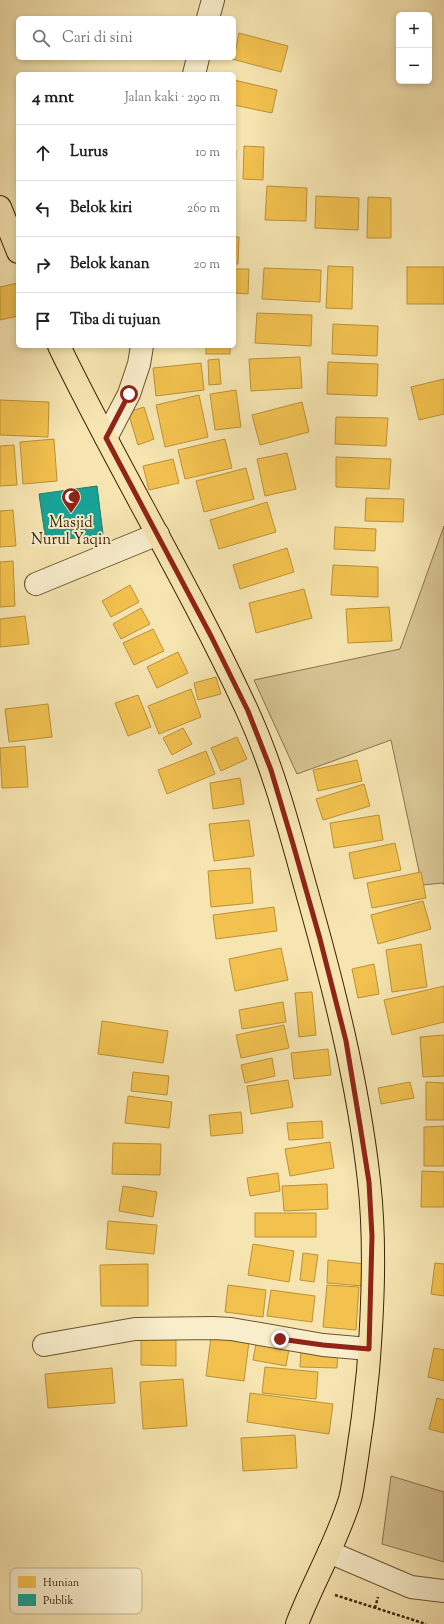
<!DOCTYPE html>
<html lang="id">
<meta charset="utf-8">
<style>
:root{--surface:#fff;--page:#f6f6f6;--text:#202124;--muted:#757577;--line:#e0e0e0}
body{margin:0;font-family:"Sorts Mill Goudy",serif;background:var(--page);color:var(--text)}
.controls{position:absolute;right:12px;top:12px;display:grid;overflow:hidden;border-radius:6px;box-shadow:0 2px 6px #0003}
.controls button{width:36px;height:36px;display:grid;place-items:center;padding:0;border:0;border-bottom:1px solid var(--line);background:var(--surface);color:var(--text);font:20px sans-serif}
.stop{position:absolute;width:12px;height:12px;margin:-9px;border:3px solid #8f2418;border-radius:50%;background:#fff}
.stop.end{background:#8f2418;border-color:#fff;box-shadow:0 1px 4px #0008}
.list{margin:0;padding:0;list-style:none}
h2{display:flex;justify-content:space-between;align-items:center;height:52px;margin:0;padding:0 16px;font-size:17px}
h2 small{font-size:13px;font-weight:400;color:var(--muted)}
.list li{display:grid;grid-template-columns:26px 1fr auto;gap:12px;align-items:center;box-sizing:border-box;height:56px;padding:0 16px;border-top:1px solid var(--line)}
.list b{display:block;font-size:15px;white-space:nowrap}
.list em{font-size:13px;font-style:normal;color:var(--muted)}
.icon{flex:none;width:22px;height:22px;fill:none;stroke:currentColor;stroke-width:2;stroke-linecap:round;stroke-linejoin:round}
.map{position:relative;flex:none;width:444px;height:1624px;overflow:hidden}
.search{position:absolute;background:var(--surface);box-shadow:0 2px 6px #0003;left:16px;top:16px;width:220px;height:44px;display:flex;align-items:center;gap:10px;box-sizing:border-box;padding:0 14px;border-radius:6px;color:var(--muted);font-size:15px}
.panel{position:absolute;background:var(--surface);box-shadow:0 2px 6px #0003;left:16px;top:72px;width:220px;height:276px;border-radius:6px}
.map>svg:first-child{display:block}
</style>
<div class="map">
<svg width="444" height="1624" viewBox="0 0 444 1624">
<rect width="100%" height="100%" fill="#f6e5b1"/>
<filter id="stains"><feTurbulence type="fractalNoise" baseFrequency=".005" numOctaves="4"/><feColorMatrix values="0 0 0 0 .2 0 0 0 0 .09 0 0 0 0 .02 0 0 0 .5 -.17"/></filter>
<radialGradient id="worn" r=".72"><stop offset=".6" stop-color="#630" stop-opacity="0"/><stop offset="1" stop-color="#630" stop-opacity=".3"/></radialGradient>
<g fill="#d7c494" stroke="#8a734c">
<polygon points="444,526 444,885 443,883 422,885 391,740 297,774 254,680 400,649"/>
<polygon points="391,1476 444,1492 444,1562 382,1544"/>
</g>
<g fill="#f2c14e" stroke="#bc9138">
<polygon points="239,33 288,46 281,72 232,59 234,58"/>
<polygon points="234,80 277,90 272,113 234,105"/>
<polygon points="244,146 264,147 263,180 243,179"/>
<polygon points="234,151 236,151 235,180 234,180"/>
<polygon points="267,186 307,188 306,221 265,220"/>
<polygon points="316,196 359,198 358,230 315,228"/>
<polygon points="368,197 391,198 391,238 367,238"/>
<polygon points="234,237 239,237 238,264 234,264"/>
<polygon points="328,266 353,267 352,309 326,308"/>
<rect x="407" y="267" width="37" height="37"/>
<polygon points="264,268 321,270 320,302 262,299"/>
<polygon points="234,269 249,269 248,294 234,293"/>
<polygon points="18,283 18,316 0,320 0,287"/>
<polygon points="257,313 312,315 311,346 255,343"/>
<polygon points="333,324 378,326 377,356 332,354"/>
<rect x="206" y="346" width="24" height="8"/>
<polygon points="300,357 302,388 251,391 249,359"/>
<polygon points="219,359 221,384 209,385 208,360"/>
<polygon points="328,362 378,364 377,396 327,394"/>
<polygon points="201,363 204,390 156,396 153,368"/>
<polygon points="444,379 444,414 419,420 411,387"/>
<polygon points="236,390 241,427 215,430 210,394"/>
<polygon points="199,395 208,437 165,447 156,405"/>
<polygon points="0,400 49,402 48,437 0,435"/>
<polygon points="302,402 309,432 260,445 252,415"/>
<polygon points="144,407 154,439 138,445 128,412"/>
<polygon points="336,417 388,418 386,446 335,444"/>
<polygon points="54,439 57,481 23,484 20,442"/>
<polygon points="225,439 232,468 185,479 178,450"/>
<polygon points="14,445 17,485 0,486 0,446"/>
<polygon points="287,453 296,489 265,496 257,459"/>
<polygon points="336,457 391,459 389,489 336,487"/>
<polygon points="173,459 179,483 149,490 143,466"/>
<polygon points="246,468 254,499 204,512 196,481"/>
<polygon points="366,498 404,499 403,522 365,521"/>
<polygon points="267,502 276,532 219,549 210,520"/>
<polygon points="13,510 16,546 0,547 0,511"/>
<polygon points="335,527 376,529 375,551 334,549"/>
<polygon points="287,548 294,572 240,589 233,565"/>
<polygon points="13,561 15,606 0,607 0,562"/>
<polygon points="333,565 378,567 378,597 331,595"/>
<polygon points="130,585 139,602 111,617 102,601"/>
<polygon points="304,589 312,618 256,633 249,603"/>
<polygon points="389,607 392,641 348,643 346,609"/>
<polygon points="141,608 150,624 121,639 113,624"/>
<polygon points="25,616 29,644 0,647 0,619"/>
<polygon points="153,629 164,651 134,665 123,643"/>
<polygon points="178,652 188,673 157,688 147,667"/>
<polygon points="216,677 221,694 198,700 194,683"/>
<polygon points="191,689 201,717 159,734 148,706"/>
<polygon points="138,695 151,727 128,736 115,703"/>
<polygon points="48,704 52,737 9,742 5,709"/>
<polygon points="183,728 192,744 172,755 163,738"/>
<polygon points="237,737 247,759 221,771 211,748"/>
<polygon points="25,746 28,787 2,788 0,748"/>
<polygon points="206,751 215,774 167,794 158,770"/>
<polygon points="357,760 362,781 318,791 313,770"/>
<polygon points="240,778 244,804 213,809 210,783"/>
<polygon points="364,784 370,806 323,820 316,799"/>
<polygon points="379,815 383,840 334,848 330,823"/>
<polygon points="249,820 254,856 214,861 209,824"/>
<polygon points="395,843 401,870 354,879 349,853"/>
<polygon points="250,868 253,903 211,907 208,871"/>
<polygon points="421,872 426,898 372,908 367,883"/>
<polygon points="423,901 431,929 378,944 371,915"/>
<polygon points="274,907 277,931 216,939 213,915"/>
<polygon points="421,944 427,987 392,992 386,950"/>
<polygon points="281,948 288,980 235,991 229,959"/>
<polygon points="374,964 379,994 358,998 352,969"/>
<polygon points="444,986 444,1022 392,1035 384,1000"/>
<polygon points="312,992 316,1035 299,1037 295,993"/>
<polygon points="283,1002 286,1022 242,1029 239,1010"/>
<polygon points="102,1021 168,1031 163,1063 98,1054"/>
<polygon points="284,1025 289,1048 241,1058 236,1035"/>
<polygon points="444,1035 444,1076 423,1077 420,1037"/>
<polygon points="328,1049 331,1075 294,1079 291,1053"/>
<polygon points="272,1058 275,1076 245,1083 241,1065"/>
<polygon points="133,1072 169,1076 167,1095 131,1091"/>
<polygon points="288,1080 293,1107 251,1114 247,1086"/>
<polygon points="410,1082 414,1098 381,1104 378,1088"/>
<polygon points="426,1082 444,1083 444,1120 426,1120"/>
<polygon points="128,1096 172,1102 169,1128 125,1123"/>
<polygon points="241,1112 243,1133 211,1136 209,1115"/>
<polygon points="322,1121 323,1138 289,1140 287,1123"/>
<polygon points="444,1126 444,1166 424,1166 424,1127"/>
<polygon points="330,1142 334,1168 290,1176 285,1149"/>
<polygon points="113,1143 161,1144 160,1175 112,1174"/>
<polygon points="422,1171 444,1172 444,1207 421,1207"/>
<polygon points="278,1173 280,1191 250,1196 247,1178"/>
<polygon points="327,1184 328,1209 284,1211 282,1186"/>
<polygon points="123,1186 157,1192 153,1217 119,1211"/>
<rect x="255" y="1213" width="61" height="24"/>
<polygon points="108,1221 157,1225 154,1254 106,1249"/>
<polygon points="253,1244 294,1251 289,1282 248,1275"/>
<polygon points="303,1253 318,1255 314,1282 300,1280"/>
<polygon points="328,1260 365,1264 363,1286 327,1283"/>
<polygon points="435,1263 444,1264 444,1296 431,1294"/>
<polygon points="148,1264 148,1306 101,1306 100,1265"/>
<polygon points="228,1285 266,1290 263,1317 225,1312"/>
<polygon points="327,1285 359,1287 356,1330 323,1327"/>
<polygon points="271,1290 315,1296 312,1322 267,1316"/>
<polygon points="211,1337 249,1342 244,1381 206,1376"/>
<polygon points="141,1338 176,1338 176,1366 141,1365"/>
<polygon points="257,1338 290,1344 286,1366 253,1360"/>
<polygon points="434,1348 444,1350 444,1381 428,1377"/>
<polygon points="301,1349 338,1350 337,1368 300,1367"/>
<polygon points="265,1367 318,1372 316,1399 262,1393"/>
<polygon points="112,1368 115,1403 48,1408 45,1374"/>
<polygon points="183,1379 187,1426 143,1429 140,1382"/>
<polygon points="250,1393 333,1404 329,1434 247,1422"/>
<polygon points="437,1398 444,1400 444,1433 429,1429"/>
<polygon points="295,1435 297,1468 243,1471 241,1438"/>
</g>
<polygon fill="#17a398" stroke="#227c6c" points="97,486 103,534 46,542 39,494"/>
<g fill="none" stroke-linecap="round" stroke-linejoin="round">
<g stroke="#6b5330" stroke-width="24">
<g id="minor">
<polyline points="208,18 213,0"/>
<polyline points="194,74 198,58"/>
<polyline points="106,438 129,394 139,364 142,346"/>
<polyline points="36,584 158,534"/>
<polyline points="44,1345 135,1329 213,1328 231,1329 323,1345 369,1349"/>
<polyline points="329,1552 411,1587 444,1591"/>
</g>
</g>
<g stroke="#3d2205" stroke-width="24">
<g id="major">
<polyline points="0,207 18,252"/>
<path d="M 59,346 C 118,468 189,585 246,708 C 273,766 289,828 306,889 C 333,984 358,1082 369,1181 C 376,1243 373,1308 368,1371 C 365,1403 361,1434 356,1465 C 354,1476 353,1488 350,1499 C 337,1542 313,1582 297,1624"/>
</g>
</g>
<g stroke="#3d2205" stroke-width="2.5" stroke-dasharray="3 2" stroke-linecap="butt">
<polyline points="335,1595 426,1624"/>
<polyline points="375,1608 378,1597"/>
</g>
<use href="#minor" stroke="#f9eecc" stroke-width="22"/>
<use href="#major" stroke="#f6e5b1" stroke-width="22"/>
</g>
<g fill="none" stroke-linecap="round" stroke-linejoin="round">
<polyline stroke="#8f2418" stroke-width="5" points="129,394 106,438 211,636 248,711 271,770 293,844 320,939 346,1041 360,1125 369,1182 372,1236 369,1349 323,1345 280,1339"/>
</g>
<defs>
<g id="mosque-pin" transform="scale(1)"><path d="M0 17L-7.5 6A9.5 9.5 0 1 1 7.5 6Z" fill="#8f2418" stroke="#f9eecc"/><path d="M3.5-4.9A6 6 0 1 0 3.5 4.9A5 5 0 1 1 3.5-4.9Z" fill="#fff"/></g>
</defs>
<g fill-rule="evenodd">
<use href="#mosque-pin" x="71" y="497"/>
</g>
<g text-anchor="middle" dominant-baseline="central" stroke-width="4" stroke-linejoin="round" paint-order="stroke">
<g font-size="15" fill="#3d2205" stroke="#f9eecc">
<text x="71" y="523">Masjid<tspan x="71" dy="17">Nurul Yaqin</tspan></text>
</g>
</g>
<rect x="10" y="1568" width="132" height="46" rx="6" fill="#f9eecc" stroke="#c1b190" stroke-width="1"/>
<rect x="18" y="1576" width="18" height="12" fill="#f2c14e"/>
<rect x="18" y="1594" width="18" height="12" fill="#17a398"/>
<g font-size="11" fill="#3d2205">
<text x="43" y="1586">Hunian</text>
<text x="43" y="1604">Publik</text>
</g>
<rect width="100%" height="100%" filter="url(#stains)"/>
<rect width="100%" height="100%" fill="url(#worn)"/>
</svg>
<div class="controls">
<button>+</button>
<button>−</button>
</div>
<div class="stop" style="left:129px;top:394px"></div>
<div class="stop end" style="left:280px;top:1339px"></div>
<div class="search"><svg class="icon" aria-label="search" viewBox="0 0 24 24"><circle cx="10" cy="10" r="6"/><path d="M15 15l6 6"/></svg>Cari di sini</div>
<section class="panel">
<h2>4 mnt<small>Jalan kaki · 290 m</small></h2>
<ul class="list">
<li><svg class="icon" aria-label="ahead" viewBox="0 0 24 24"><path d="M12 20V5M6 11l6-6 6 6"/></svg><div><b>Lurus</b></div><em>10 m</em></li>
<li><svg class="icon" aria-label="left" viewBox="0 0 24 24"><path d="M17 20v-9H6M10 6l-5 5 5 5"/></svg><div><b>Belok kiri</b></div><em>260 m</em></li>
<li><svg class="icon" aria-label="right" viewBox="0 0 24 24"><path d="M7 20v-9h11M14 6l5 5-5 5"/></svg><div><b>Belok kanan</b></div><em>20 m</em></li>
<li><svg class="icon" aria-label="arrive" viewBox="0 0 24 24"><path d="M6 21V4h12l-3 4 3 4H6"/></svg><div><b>Tiba di tujuan</b></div></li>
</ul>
</section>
</div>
